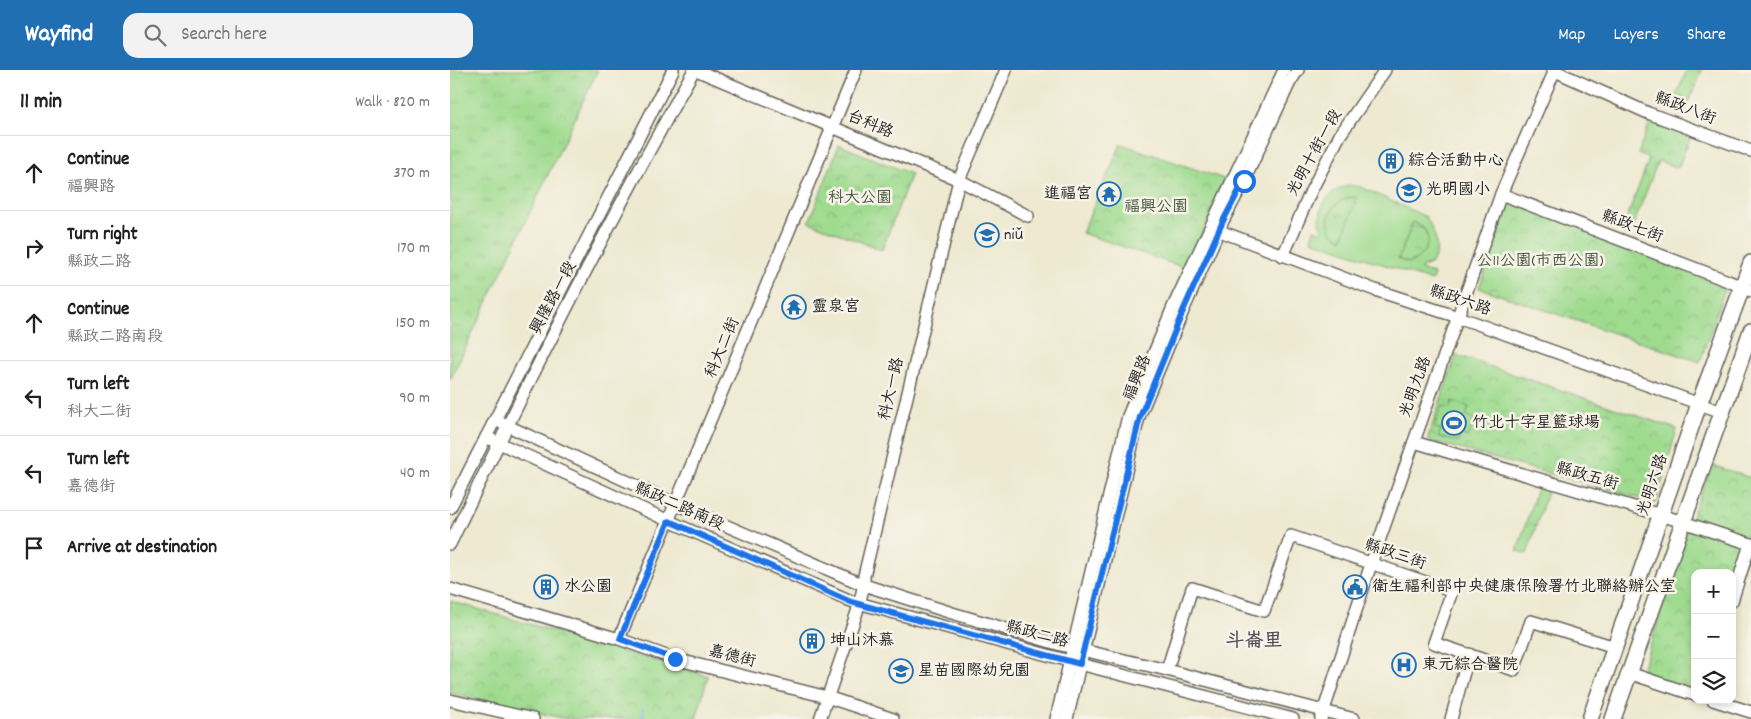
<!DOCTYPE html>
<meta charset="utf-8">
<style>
:root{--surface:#fff;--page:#f2f2f2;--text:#202124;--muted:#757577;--line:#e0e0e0;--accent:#1f6fb2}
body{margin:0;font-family:Dekko,"LXGW WenKai TC",sans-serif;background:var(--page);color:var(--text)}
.controls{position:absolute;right:15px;bottom:15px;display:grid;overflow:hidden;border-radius:10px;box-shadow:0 2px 8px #0003}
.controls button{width:45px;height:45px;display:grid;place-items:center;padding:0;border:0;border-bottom:1px solid var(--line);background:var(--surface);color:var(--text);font:25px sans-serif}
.stop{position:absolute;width:15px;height:15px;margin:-11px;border:4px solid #1a73e8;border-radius:50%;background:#fff}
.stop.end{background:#1a73e8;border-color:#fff;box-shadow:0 1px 5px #0008}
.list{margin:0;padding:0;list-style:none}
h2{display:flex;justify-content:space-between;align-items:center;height:65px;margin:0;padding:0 20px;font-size:21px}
h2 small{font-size:16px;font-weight:400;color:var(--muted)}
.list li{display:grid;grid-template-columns:32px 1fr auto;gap:15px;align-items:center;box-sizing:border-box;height:75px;padding:0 20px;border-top:1px solid var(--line)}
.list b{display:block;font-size:19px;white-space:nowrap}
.list p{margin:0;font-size:16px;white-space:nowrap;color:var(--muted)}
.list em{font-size:16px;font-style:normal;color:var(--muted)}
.icon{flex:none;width:28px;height:28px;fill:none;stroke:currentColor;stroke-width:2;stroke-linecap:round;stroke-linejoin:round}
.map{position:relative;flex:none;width:1301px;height:649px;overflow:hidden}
header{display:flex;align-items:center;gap:30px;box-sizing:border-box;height:70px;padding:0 25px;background:var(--accent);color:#fff}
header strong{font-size:24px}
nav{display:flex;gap:28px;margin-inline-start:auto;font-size:18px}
.search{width:350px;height:45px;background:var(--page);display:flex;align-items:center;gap:12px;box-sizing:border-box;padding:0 18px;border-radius:15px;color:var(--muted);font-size:19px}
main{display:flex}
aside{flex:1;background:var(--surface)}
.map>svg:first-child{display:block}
</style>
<header>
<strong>Wayfind</strong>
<div class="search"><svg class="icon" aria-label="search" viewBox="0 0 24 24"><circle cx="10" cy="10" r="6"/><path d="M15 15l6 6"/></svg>Search here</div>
<nav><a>Map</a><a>Layers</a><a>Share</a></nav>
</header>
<main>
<aside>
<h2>11 min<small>Walk · 820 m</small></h2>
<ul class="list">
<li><svg class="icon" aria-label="ahead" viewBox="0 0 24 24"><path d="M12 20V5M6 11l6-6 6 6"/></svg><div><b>Continue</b><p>福興路</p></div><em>370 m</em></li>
<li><svg class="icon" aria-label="right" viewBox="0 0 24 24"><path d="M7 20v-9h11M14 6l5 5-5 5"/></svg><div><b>Turn right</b><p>縣政二路</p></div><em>170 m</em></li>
<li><svg class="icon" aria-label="ahead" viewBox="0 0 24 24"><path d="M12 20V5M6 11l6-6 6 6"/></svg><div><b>Continue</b><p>縣政二路南段</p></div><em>150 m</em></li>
<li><svg class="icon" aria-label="left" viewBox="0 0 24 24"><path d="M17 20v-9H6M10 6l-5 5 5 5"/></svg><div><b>Turn left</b><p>科大二街</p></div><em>90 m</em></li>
<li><svg class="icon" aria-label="left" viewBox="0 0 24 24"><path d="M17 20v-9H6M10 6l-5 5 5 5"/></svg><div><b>Turn left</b><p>嘉德街</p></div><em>40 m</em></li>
<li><svg class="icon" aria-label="arrive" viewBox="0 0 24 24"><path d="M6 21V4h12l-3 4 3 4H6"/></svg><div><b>Arrive at destination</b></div></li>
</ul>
</aside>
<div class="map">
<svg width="1301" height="649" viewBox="0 0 1301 649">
<defs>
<pattern id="grass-tufts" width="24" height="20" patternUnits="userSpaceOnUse" patternTransform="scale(1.25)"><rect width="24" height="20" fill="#9fdb8f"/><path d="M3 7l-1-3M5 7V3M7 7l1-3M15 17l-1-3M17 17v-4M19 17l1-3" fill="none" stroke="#88bb7b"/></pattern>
<pattern id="park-crowns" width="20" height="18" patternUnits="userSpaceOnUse" patternTransform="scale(1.25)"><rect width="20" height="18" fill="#9fdb8f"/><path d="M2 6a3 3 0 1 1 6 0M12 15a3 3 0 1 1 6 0" fill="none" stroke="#88bb7b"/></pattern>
</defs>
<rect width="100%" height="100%" fill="#f7f3e8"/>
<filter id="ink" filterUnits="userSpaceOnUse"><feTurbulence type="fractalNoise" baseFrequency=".02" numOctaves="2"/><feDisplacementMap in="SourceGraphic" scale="10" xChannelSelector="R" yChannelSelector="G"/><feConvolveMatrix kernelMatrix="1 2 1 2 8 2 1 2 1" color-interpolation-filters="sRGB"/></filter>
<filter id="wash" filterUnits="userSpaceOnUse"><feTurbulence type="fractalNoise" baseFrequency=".0096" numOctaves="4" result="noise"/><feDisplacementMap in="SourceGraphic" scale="20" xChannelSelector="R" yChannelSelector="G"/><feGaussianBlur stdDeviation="1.12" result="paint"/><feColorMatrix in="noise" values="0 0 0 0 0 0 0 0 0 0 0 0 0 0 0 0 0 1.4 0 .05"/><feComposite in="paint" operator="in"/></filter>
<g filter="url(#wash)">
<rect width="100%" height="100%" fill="#eee9d0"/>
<g fill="url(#grass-tufts)" stroke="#5e7c56">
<polygon points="0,0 148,0 0,310"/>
<path d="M 902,127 L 908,128 L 892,169 C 868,160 879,131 902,127 Z"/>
<path d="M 963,152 C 987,162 979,185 959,193 L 948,189 Z"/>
</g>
<g fill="url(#park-crowns)" stroke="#5e7c56">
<polygon points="1237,0 1252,0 1234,43 1221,37"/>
<polygon points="1202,47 1242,63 1228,98 1208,91 1180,164 1172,161 1199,89 1188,84"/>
<polygon points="671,74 774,109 738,199 632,163"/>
<polygon points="389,75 461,104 432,180 359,152"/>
<polygon points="1060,130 1277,213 1250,292 1029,218"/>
<polygon points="1006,285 1227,359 1206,433 977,370"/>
<polygon points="1262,395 1301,408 1301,474 1282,531 1282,503 1245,503 1245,625 1190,607 1239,454"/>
<polygon points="1089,412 1099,416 1077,484 1067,481"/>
<polygon points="0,531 258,606 246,649 117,649 0,623"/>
</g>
<g fill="#9fdb8f" stroke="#5e7c56" fill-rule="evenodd">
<path d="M 899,115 L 911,117 L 976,147 C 983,159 993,180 981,193 C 978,196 972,197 970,199 L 984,204 L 982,211 L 861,170 L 864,159 L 872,162 C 866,138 875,123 899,115 ZM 902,127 L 907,128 L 892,169 C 869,160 878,131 902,127 ZM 963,152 C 987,161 979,185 959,193 L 948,189 Z"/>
<polygon points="1002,331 1019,337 1016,345 1024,349 1018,367 1010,364 1008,372 988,367 991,360 984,357 992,336 1000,338"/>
</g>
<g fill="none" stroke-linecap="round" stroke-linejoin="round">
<polyline stroke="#7bb4eb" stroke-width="2.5" points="193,639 193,649"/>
</g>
</g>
<g filter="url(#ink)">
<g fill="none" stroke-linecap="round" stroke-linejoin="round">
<g stroke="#66645b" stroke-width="14">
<g id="minor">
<polyline points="246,0 509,110 578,146"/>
<polyline points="1103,0 1198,43 1301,81"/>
<polyline points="1051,124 1278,211 1301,221"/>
<polyline points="762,158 925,220 1008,247 1272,342"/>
<polyline points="833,186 861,121 890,65 935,0"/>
<polyline points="45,350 226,434 414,515 502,543 611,575 717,600 904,649"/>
<polyline points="36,367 219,451 401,531 630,594 843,649"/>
<polyline points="964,372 1211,445 1301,474"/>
<polyline points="0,438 223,0"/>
<path d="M 0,474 C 77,314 157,154 244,0"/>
<polyline points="0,519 169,569 225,589 377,627 443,649"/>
<polyline points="1282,531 1300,474"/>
<polyline points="169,569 406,0"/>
<polyline points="717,600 742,518 814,541 841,466 1002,521 984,573 1064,600 1081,551 1165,577"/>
<polyline points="1179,603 1245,625"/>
<polyline points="0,630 83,649"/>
<polyline points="1263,630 1301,642"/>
<polyline points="370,649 407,542 414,515 414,506 509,110 556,0"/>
<polyline points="606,649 678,346 723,237 834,0"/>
<polyline points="617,649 689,347 733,241 773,151 794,111 840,12 848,0"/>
<polyline points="871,649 921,494 1051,124 1105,0"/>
<polyline points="1001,649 1019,584"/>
</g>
</g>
<g stroke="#66645b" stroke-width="18">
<g id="major">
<polyline points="1140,649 1249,334 1301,193"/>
<polyline points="1163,649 1301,261"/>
</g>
</g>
<use href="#minor" stroke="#fff" stroke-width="11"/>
<use href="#major" stroke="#fff" stroke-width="15"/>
</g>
</g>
<g fill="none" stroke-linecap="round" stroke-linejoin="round" filter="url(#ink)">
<polyline stroke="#1a73e8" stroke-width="6" points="225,589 170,569 219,451 401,532 630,594 690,347 733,241 773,151 794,111"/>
</g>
<defs>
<g id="building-ring" transform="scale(1.25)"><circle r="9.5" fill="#f7f3e8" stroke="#1f6fb2" stroke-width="1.5"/><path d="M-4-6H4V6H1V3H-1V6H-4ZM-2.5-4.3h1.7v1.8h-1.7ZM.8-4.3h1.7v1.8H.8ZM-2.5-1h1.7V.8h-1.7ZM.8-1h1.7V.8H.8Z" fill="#1f6fb2"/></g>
<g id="school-ring" transform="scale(1.25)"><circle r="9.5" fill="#f7f3e8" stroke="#1f6fb2" stroke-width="1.5"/><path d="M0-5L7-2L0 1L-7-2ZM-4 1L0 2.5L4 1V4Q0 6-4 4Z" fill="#1f6fb2"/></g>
<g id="temple-ring" transform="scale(1.25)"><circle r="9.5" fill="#f7f3e8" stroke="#1f6fb2" stroke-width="1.5"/><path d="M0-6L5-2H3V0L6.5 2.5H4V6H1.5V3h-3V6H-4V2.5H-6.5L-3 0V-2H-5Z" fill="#1f6fb2"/></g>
<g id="stadium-ring" transform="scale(1.25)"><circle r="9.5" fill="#f7f3e8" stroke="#1f6fb2" stroke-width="1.5"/><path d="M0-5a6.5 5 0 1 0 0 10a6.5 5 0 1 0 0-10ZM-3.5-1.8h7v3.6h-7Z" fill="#1f6fb2"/></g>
<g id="civic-ring" transform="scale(1.25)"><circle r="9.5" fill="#f7f3e8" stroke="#1f6fb2" stroke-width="1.5"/><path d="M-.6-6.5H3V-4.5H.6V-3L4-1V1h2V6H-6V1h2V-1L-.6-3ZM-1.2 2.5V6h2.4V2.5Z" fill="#1f6fb2"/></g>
<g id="hospital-ring" transform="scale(1.25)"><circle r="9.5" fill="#f7f3e8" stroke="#1f6fb2" stroke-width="1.5"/><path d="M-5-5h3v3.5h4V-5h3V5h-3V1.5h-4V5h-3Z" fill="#1f6fb2"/></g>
</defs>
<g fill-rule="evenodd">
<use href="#building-ring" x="941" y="91"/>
<use href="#school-ring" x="959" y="120"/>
<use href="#temple-ring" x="659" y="124"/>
<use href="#school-ring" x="537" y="165"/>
<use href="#temple-ring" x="344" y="237"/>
<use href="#stadium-ring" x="1004" y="353"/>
<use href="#building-ring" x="96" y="517"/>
<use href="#civic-ring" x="905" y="517"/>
<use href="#building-ring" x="362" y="571"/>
<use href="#hospital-ring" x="954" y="595"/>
<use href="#school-ring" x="451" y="601"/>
</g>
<g text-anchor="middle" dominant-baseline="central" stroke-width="5" stroke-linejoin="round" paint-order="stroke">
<g font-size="16" fill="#1c1c1c" stroke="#f7f3e8">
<text transform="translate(1235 39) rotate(21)">縣政八街</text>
<text transform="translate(420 55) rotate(23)">台科路</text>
<text transform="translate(865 83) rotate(-61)">光明十街一段</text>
<text transform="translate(1182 157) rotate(21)">縣政七街</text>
<text transform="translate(104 228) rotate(-62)">興隆路一段</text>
<text transform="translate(1010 231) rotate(19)">縣政六路</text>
<text transform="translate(273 278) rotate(-67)">科大二街</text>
<text transform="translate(688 308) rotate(-68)">福興路</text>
<text transform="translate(966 317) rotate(-70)">光明九路</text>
<text transform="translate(442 319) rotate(-77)">科大一路</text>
<text transform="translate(1137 407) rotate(16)">縣政五街</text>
<text transform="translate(1203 415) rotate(-71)">光明六路</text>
<text transform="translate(229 437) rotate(24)">縣政二路南段</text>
<text transform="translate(945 485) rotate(19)">縣政三街</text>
<text transform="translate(587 565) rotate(15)">縣政二路</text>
<text transform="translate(282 587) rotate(14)">嘉德街</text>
</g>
<g font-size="16" fill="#1c1c1c" stroke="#f7f3e8" text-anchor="start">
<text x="958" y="91">綜合活動中心</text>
<text x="976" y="120">光明國小</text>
<text x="642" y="124" text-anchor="end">進福宮</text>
<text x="554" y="165">niǔ</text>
<text x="362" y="237">靈泉宮</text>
<text x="1022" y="353">竹北十字星籃球場</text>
<text x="114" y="517">水公園</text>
<text x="922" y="517">衛生福利部中央健康保險署竹北聯絡辦公室</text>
<text x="380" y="571">坤山沐慕</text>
<text x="972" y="595">東元綜合醫院</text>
<text x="468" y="601">星苗國際幼兒園</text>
</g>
<g font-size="16" fill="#43553e" stroke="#f7f3e8">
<text x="410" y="128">科大公園</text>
<text x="706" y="137">福興公園</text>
<text x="1090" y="191">公11公園(市西公園)</text>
</g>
<g font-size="19" font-weight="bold" fill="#594a59" stroke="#f7f3e8">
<text x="804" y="572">斗崙里</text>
</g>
</g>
</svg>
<div class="controls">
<button>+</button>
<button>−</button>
<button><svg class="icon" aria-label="layers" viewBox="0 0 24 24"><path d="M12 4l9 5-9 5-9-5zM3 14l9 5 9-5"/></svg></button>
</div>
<div class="stop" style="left:794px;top:111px"></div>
<div class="stop end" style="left:225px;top:589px"></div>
</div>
</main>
